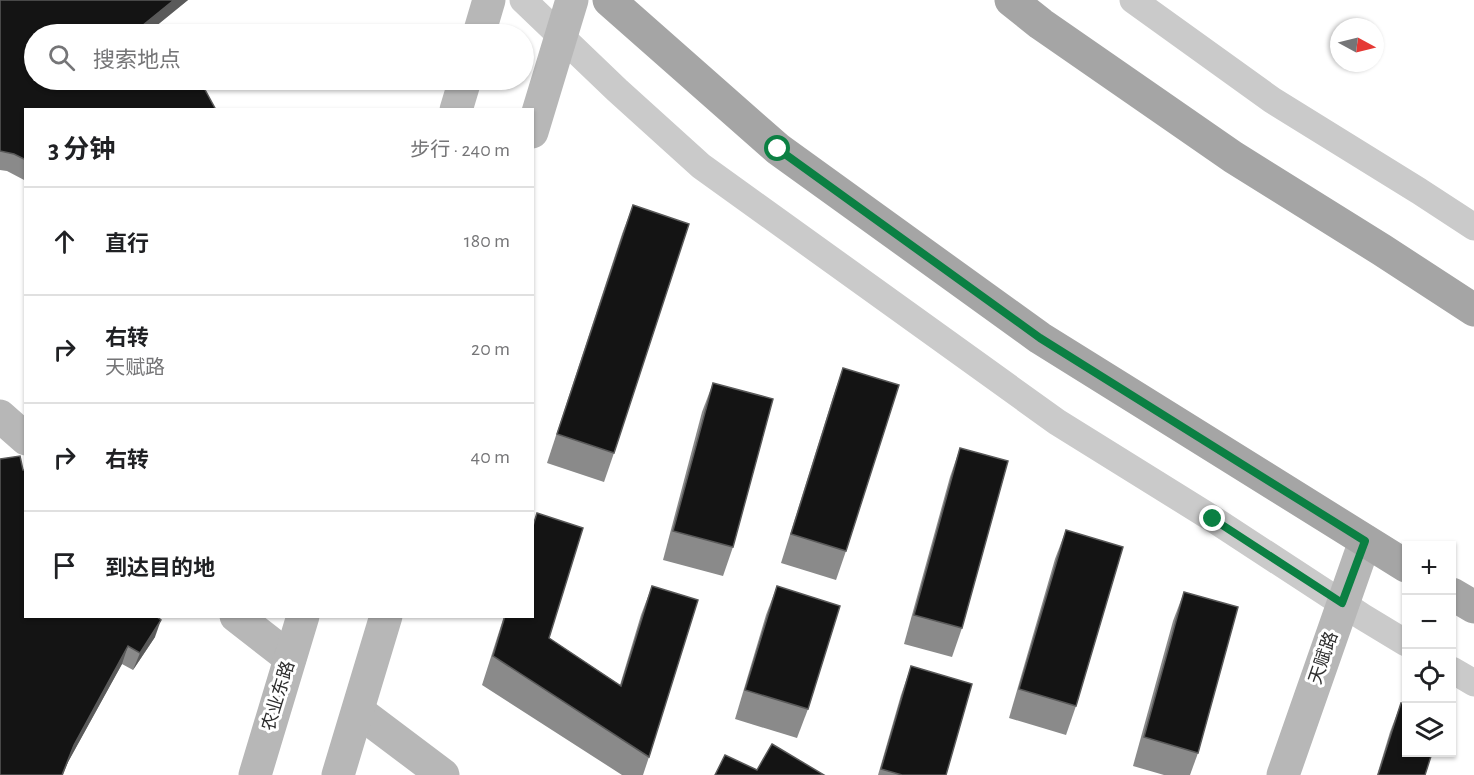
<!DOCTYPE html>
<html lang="zh">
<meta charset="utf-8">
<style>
:root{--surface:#fff;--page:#f6f6f6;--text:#202124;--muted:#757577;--line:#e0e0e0}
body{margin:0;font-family:"Alegreya Sans","Noto Sans SC",sans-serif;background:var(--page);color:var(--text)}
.controls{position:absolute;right:18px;bottom:18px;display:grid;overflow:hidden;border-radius:0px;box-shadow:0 2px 4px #0004}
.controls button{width:54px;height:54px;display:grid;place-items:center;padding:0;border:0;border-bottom:2px solid var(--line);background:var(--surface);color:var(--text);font:30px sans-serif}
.compass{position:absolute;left:1330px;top:18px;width:54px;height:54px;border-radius:50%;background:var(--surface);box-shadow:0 2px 4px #0004;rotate:97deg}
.stop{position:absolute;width:18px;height:18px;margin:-14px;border:4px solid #0b8043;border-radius:50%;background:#fff}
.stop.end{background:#0b8043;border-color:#fff;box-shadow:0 2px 6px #0008}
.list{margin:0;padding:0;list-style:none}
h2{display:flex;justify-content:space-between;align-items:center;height:78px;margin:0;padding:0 24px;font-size:26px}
h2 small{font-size:20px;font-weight:400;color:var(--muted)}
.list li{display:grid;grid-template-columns:39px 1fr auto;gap:18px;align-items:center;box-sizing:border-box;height:108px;padding:0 24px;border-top:2px solid var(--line)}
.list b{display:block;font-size:22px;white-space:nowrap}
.list p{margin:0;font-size:20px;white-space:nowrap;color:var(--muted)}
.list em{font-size:20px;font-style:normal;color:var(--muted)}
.icon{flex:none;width:33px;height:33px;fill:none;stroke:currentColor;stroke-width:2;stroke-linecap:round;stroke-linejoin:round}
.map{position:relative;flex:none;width:1474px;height:775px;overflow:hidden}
.search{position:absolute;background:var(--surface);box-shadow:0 2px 4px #0004;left:24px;top:24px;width:510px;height:66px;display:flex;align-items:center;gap:15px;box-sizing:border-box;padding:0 21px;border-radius:33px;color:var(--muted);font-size:22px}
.panel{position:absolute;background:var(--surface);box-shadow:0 2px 4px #0004;left:24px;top:108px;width:510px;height:510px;border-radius:0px}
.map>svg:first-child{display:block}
</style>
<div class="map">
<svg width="1474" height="775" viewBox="0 0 1474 775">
<rect width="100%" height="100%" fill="#fff"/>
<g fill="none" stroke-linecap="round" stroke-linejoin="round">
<g stroke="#cacaca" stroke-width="27">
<polyline points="523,0 617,90 701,166 1057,422 1213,519 1363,617 1406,643"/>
<polyline points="1133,0 1272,100 1419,191 1474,227"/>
<polyline points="1452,670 1474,683"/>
</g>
<g stroke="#b7b7b7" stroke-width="33">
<polyline points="479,34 489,0"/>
<polyline points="456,110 465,80"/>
<polyline points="532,132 572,0"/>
<polyline points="0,416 26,439"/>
<polyline points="236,616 290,658"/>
<polyline points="358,711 443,775"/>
<polyline points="255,775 303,616"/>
<polyline points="338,775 386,616"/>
<polyline points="1283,775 1365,541"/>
</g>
<g stroke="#a5a5a5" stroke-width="33">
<polyline points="609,0 778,149 1040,338 1406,566"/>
<polyline points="1011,0 1041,24 1233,157 1382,250 1474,310"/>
<polyline points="1452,594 1474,607"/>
</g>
</g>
<g fill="#8a8a8a">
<polygon points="0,0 188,0 149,32 26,110 26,181 7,171 0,170"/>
<polygon points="633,205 614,453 604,482 547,463 622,234"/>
<polygon points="843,368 846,551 836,580 781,563 833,397"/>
<polygon points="713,383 733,547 723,576 663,560 702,412"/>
<polygon points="960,448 962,628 952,657 904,644 950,477"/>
<polygon points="537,513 549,638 620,685 641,615 652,586 649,757 643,775 622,775 482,685 504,616 532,616 532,527"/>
<polygon points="1066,530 1076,706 1066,735 1009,718 1055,559"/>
<polygon points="777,586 808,709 797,738 735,719 766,615"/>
<polygon points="1184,592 1198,753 1190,775 1164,775 1133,766 1173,621"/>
<polygon points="26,616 155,637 133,670 122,664 68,762 63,775 0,775"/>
<polygon points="911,666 946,775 878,775 901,695"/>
<polygon points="1401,703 1425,775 1377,775 1390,732"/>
</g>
<g fill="#5a5a5a">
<polygon points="174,0 188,0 146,34 142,26"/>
<polygon points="161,620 155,637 133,670 140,653"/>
<polygon points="128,646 122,664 68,762 62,775 74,745"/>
</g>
<g fill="#141414" stroke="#5a5a5a" stroke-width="1.5">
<polygon points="0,0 174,0 142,26 152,34 34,34 34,80 196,80 204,88 216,110 26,110 26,160 14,154 0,151"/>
<polygon points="633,205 689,224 614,453 557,434"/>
<polygon points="843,368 899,385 846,551 791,534"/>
<polygon points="713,383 773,399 733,547 673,531"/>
<polygon points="960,448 1008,461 962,628 914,615"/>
<polygon points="20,456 23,470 26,470 26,616 156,616 161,620 140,653 128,646 74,745 62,775 0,775 0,459"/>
<polygon points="537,513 583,528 549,638 621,686 652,586 698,600 649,757 493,656 505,616 532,616 532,529"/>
<polygon points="1066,530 1123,547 1076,706 1019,689"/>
<polygon points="777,586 840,606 808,709 745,690"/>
<polygon points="1184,592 1238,607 1198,753 1144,737"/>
<polygon points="911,666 972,684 946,775 902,775 881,769"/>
<polygon points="1401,703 1407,705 1407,753 1432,753 1425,775 1378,775"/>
<polygon points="772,744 824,775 715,775 725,755 757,770"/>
</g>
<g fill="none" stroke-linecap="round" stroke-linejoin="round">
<polyline stroke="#0b8043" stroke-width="8" points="778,149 1040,338 1365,541 1342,603 1213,519"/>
</g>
<g text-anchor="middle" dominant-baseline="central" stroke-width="6" stroke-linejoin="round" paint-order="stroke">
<g font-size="18" fill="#2d2d2d" stroke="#fff">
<text transform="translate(1324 658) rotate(-71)">天赋路</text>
<text transform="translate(279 696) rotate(-73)">农业东路</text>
</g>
</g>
</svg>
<div class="controls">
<button>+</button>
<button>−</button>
<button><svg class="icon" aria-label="locate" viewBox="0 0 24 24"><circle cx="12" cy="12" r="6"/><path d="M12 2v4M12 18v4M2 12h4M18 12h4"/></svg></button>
<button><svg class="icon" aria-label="layers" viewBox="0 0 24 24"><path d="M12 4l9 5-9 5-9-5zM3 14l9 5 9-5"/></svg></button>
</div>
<svg class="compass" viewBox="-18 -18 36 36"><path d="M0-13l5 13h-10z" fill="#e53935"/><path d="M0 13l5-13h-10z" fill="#757577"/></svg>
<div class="stop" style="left:778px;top:149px"></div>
<div class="stop end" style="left:1213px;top:519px"></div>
<div class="search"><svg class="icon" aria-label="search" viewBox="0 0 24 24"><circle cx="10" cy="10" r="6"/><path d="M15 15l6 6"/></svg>搜索地点</div>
<section class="panel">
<h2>3 分钟<small>步行 · 240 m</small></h2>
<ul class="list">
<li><svg class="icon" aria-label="ahead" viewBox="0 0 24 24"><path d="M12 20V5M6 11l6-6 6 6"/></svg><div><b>直行</b></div><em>180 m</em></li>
<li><svg class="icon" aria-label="right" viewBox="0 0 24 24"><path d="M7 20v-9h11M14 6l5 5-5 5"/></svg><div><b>右转</b><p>天赋路</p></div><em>20 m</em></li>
<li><svg class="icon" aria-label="right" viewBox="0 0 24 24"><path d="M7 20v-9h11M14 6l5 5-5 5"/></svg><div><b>右转</b></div><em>40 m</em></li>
<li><svg class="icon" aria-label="arrive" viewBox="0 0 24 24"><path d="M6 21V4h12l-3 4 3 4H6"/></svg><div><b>到达目的地</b></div></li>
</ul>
</section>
</div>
